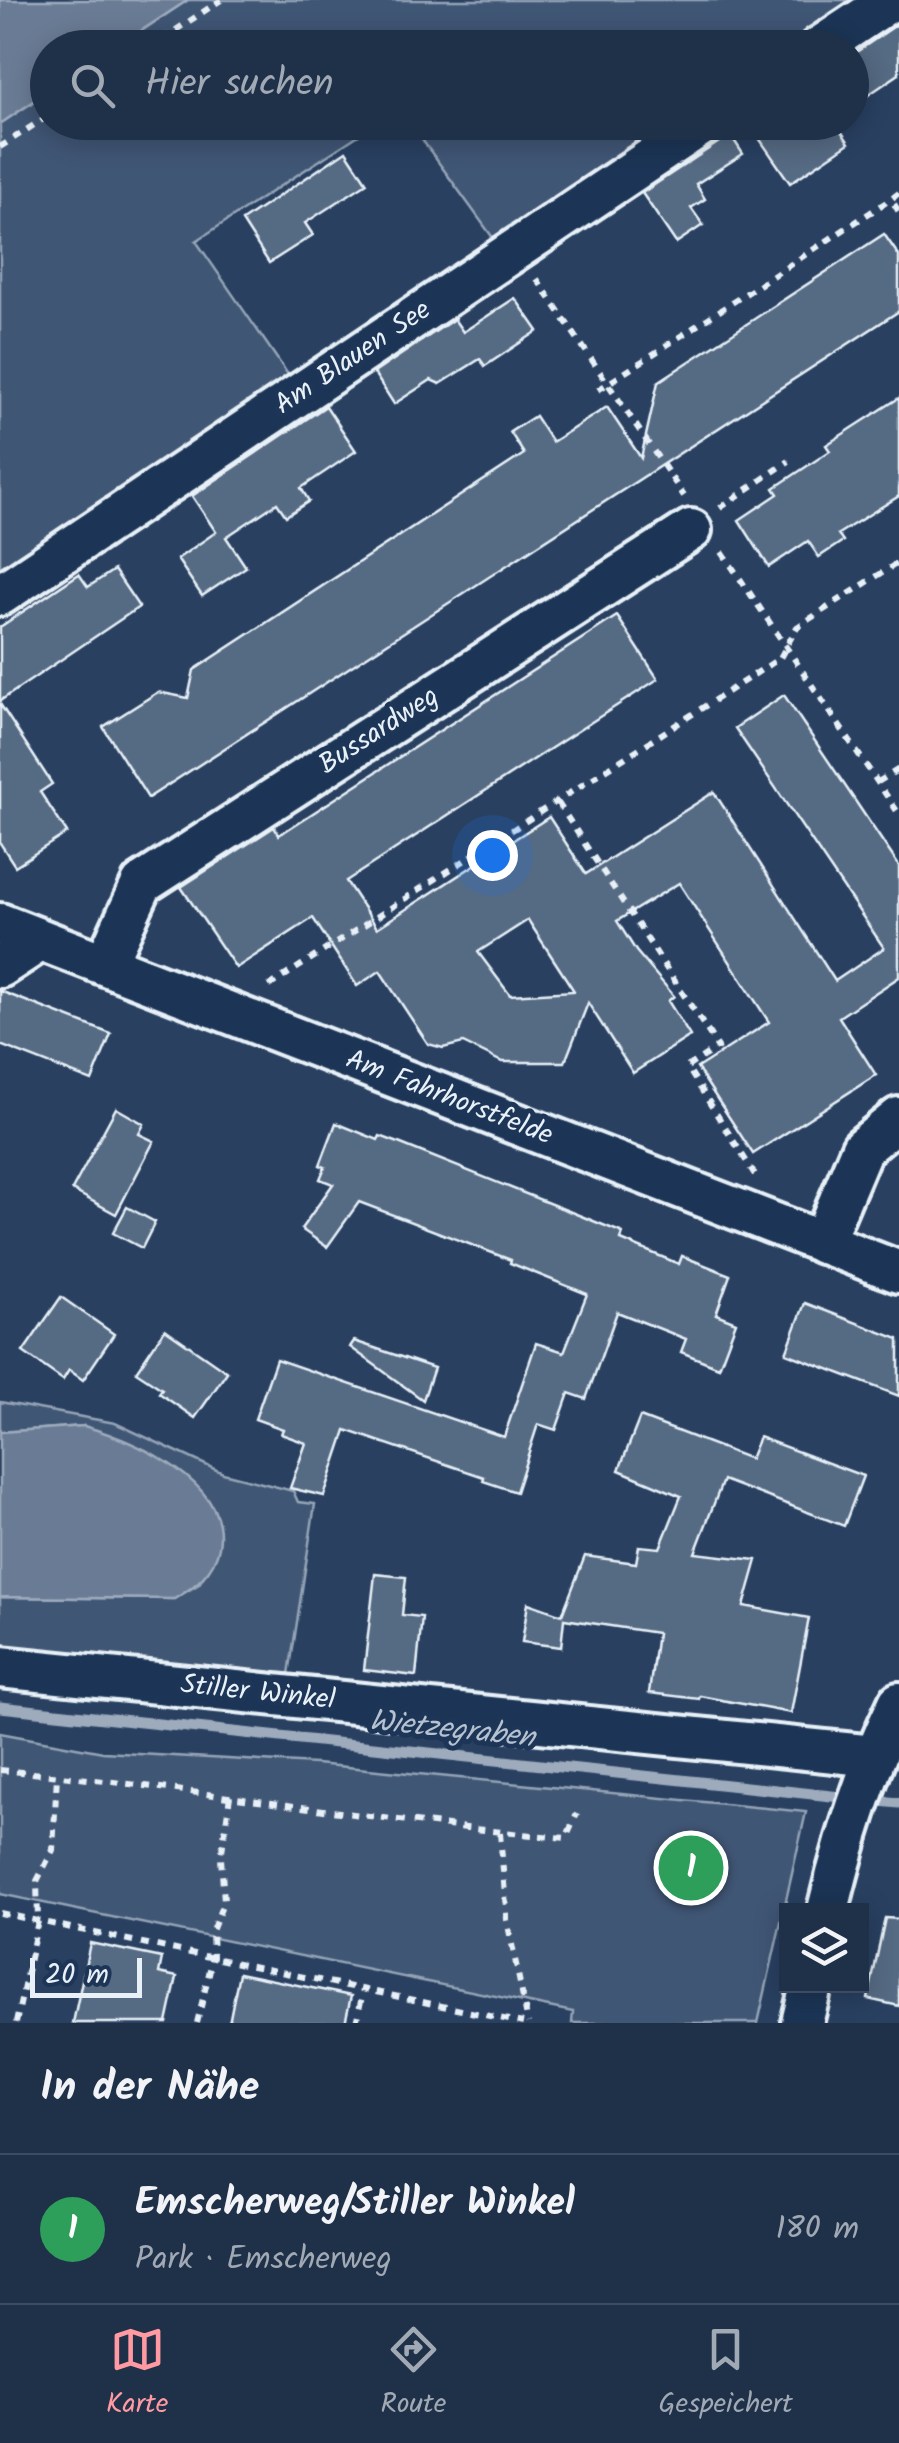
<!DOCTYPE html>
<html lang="de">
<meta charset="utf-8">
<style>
:root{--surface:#1f3049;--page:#2c3c53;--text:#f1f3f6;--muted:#a1a9b4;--line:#3c4b61;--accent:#ff9aa2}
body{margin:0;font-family:Kalam,sans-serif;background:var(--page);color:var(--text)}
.controls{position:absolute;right:30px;bottom:30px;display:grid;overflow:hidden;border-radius:0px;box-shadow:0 5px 25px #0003}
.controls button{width:90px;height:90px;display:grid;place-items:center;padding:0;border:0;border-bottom:2px solid var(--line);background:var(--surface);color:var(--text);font:50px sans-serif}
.scale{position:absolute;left:30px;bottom:25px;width:112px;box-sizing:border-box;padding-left:10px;border:5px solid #e8f1f8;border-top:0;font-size:28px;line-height:35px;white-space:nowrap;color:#e8f1f8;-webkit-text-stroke:8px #1d3557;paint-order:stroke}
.you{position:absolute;left:492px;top:855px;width:35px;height:35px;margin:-25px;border:8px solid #fff;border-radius:50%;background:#1a73e8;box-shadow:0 0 0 15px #1a73e833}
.badge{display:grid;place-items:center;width:65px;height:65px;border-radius:50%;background:var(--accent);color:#fff;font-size:32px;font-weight:700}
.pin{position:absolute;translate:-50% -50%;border:5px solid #fff;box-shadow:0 2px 10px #0006}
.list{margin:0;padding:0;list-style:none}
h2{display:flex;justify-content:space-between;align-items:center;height:130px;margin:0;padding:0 40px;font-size:42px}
h2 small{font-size:32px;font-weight:400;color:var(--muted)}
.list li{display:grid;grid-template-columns:65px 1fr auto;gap:30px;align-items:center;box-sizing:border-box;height:150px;padding:0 40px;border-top:2px solid var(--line)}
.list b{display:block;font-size:38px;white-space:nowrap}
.list p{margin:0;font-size:32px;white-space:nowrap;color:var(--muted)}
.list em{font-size:32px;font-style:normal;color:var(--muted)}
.icon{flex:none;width:55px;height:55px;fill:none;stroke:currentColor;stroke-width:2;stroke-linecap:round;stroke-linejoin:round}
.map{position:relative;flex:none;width:899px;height:2023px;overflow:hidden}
.search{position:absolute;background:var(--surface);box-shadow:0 5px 25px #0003;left:30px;right:30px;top:30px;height:110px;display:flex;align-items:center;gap:25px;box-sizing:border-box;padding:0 35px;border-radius:55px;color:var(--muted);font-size:38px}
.sheet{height:280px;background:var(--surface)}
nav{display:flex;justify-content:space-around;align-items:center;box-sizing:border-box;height:140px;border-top:2px solid var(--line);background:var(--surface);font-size:28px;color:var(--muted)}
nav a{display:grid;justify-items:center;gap:5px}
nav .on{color:var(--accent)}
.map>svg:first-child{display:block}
</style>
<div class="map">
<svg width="899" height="2023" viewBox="0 0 899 2023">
<rect width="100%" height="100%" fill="#294061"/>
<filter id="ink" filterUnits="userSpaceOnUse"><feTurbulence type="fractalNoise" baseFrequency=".01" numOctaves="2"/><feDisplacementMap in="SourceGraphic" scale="20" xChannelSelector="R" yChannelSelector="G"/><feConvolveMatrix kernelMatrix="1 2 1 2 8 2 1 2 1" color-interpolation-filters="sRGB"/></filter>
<g filter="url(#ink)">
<g fill="#415774" stroke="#94a4b6" stroke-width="2.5">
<polygon points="188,0 869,0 796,47 116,48"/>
<polygon points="47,93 48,122 377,123 196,241 291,379 0,572 0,124"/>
<polygon points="410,123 680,123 496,242"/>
<polygon points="0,1402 115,1423 223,1473 293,1491 298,1502 315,1504 288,1681 0,1652 0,1597 174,1599 199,1584 217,1554 84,1426 0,1432"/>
<polygon points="0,1733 103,1752 316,1764 806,1812 758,2023 572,2023 573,2012 0,1894"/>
</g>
<g fill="#6b7c95" stroke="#9dabbd" stroke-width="2.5">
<polygon points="0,0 188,0 116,47 48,48 47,92 0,124"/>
<path d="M 84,1426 C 135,1441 231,1482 219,1547 C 214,1572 195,1587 174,1599 L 0,1597 L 0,1432 Z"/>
</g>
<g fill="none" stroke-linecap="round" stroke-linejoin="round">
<g stroke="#9dabbd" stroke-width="11">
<polyline points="0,1707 850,1798"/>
<polyline points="868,1800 899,1803"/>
</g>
</g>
<g fill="#556a83" stroke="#e8f1f8" stroke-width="2.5" fill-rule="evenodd">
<polygon points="899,23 899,74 852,106 852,55"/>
<polygon points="748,122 835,122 849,143 790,183"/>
<polygon points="728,131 743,154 696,184 705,199 691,208 703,225 676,243 642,193 719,142"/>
<polygon points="346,151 367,183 305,223 313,235 269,263 242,221"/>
<polygon points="884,234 899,256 899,311 148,798 103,727 158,692 188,698 194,670 524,454 510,432 535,416 552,442 607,407 641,458 658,382"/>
<polygon points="515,298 538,331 485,366 480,359 440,384 431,380 394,404 374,373 454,319 463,332"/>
<polygon points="899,398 899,496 838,534 843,541 819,557 808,541 769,567 739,520 778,494 774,488 830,451 826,445"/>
<polygon points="326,406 356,451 301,488 309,501 286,516 277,503 226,537 246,567 202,596 177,559 216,532 192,496"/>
<polygon points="114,570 139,607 0,701 0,627 79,574 88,587"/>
<path d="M 617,616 L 658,679 L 346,881 L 377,928 L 549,817 L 586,874 L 714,792 L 835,981 L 884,948 L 735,728 L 784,695 L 899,866 L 899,977 L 839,1017 L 876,1075 L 753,1154 L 697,1068 L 769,1022 L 679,883 L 617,921 L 636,951 L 674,996 L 668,1001 L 690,1036 L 633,1073 L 588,1003 L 565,1062 L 502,1062 L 463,1043 L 443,1048 L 428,1044 L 380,971 L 357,986 L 313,918 L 236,968 L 181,887 L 274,827 L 279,835 ZM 528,920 L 574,991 L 510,995 L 478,952 Z"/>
<polygon points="0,704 52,784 40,792 67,833 15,866 0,843"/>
<polygon points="0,991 111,1034 92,1081 0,1045"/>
<polygon points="116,1108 144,1124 139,1134 154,1141 116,1214 72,1190"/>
<polygon points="336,1123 378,1140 380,1136 396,1142 586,1218 623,1233 621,1240 679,1264 682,1256 730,1275 716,1314 736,1322 719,1367 681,1352 686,1339 617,1312 586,1399 569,1393 556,1430 538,1424 516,1492 483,1481 484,1477 346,1430 324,1496 290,1488 306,1443 281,1434 283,1429 255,1419 276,1359 504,1437 536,1343 564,1352 587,1294 510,1263 511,1260 359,1202 327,1247 301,1229 333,1184 320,1179 325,1167 320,1165"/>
<polygon points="127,1207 155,1222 142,1248 113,1233"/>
<polygon points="61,1297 114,1334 83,1380 69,1370 63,1380 23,1352"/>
<polygon points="805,1303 899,1339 899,1396 786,1353"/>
<polygon points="165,1329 227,1372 195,1418 159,1393 162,1389 136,1372"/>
<polygon points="354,1341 434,1368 423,1400 350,1347"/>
<polygon points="640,1417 750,1459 759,1437 863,1476 844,1526 723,1480 695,1553 757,1560 744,1606 809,1618 791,1713 700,1696 699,1699 649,1693 657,1633 564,1619 561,1647 522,1642 528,1603 562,1615 585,1556 636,1563 639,1546 660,1548 681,1496 619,1470"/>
<polygon points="375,1574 406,1577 402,1615 422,1617 416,1676 364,1670"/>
<polygon points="885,1918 899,1919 899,2006 868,1999"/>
<polygon points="90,1943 162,1958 159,1973 177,1977 167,2023 73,2023"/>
<polygon points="239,1973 351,1996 345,2023 229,2023"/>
</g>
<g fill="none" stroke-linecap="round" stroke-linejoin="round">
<g stroke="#e8f1f8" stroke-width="48">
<g id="minor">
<polyline points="819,48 891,0"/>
<polyline points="0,595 706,122"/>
<polyline points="0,924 899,1272"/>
<polyline points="105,964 142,884 691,530"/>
<polyline points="0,967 41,940"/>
<polyline points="822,1243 862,1148 899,1118"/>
<polyline points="0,1667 874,1756"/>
<path d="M 828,1910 C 845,1838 866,1771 899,1703"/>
<polyline points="802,2023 811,1986"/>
</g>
</g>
<g stroke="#e8f1f8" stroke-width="6" stroke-dasharray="8 8" stroke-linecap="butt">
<polyline points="149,48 221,0"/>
<polyline points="0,147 48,116"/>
<polyline points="899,193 891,199 899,212"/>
<polyline points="537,279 684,496"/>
<polyline points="598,390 891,199"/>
<polyline points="720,508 789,461"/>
<polyline points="722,552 899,814"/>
<polyline points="878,782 899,769"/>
<polyline points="558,803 718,1047 687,1067 755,1175"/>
<polyline points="269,986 780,658 797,627 899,562"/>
<path d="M 0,1770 C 189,1787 376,1822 566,1838 L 577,1814"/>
<polyline points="500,1833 507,1920 528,2023"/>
<polyline points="0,1913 523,2023"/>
<polyline points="16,2023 38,1921 37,1881 53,1850 57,1775"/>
<polyline points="197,2023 213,1957 212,1931 224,1901 221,1858 230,1796"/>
<polyline points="356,2023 364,1988"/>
</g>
<use href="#minor" stroke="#1d3557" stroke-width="40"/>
</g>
</g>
<g text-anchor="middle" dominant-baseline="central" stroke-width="10" stroke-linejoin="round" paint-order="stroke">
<g font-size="28" fill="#e8f1f8" stroke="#1d3557">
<text transform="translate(353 358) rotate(-34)">Am Blauen See</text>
<text transform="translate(379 731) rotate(-33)">Bussardweg</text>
<text transform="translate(449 1098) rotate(21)">Am Fahrhorstfelde</text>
<text transform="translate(258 1693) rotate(6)">Stiller Winkel</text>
</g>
<g font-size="30" font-style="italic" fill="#b6c2d0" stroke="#1d3557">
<text transform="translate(452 1730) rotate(6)">Wietzegraben</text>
</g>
</g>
</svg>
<div class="controls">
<button><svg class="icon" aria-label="layers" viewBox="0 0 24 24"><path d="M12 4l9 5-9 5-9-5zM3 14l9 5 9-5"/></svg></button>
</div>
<div class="scale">20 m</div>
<div class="you"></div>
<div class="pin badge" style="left:691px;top:1868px;background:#2e9e5b">1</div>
<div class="search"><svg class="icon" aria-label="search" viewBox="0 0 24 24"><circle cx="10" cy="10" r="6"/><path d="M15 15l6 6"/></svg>Hier suchen</div>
</div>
<section class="sheet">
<h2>In der Nähe<small></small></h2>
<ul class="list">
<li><span class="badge" style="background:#2e9e5b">1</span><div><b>Emscherweg/Stiller Winkel</b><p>Park · Emscherweg</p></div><em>180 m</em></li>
</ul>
</section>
<nav>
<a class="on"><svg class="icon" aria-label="map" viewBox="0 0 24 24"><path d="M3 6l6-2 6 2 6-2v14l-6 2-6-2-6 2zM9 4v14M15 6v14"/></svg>Karte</a>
<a><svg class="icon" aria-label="directions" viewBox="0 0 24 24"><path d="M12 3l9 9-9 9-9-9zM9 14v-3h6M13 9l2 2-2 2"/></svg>Route</a>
<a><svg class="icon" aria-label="saved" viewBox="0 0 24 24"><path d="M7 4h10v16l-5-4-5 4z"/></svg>Gespeichert</a>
</nav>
